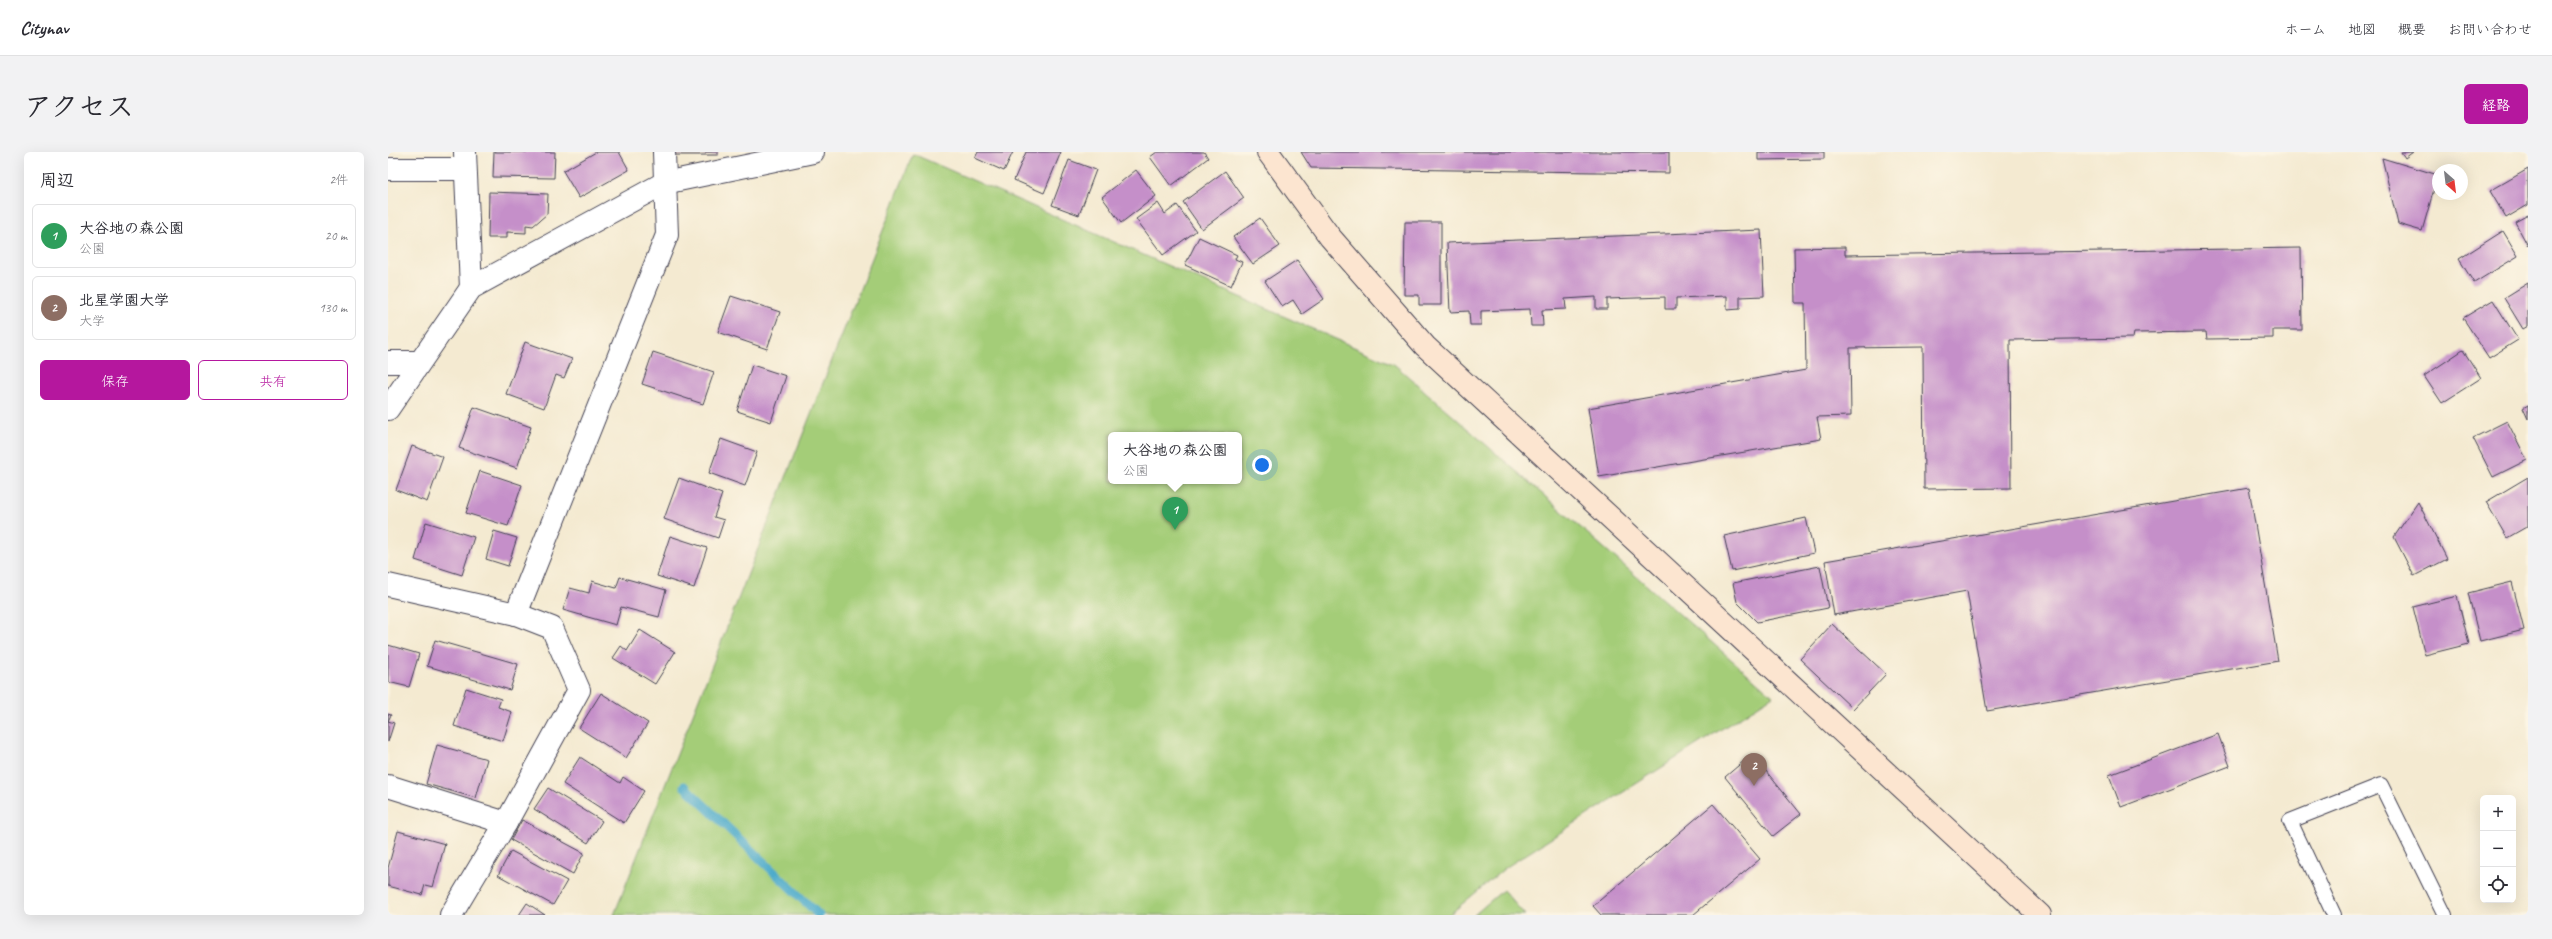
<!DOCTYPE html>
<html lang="ja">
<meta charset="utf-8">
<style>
:root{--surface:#fff;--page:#f2f2f3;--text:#2b2b33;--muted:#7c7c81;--line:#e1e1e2;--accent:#b5179e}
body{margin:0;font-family:Caveat,"Klee One",sans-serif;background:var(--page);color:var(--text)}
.controls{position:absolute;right:12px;bottom:12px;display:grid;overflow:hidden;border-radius:6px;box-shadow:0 4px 16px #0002}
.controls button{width:36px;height:36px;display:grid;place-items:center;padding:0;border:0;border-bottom:1px solid var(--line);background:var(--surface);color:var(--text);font:20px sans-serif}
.compass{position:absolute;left:2044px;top:12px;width:36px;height:36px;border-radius:50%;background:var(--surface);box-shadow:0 4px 16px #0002;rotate:152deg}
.you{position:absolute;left:874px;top:313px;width:14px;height:14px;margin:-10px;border:3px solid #fff;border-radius:50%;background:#1a73e8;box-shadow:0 0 0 6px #1a73e833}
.badge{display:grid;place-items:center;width:26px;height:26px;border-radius:50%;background:var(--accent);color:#fff;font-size:13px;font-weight:700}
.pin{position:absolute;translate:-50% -33px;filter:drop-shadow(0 1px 2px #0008)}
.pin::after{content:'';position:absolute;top:21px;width:14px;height:12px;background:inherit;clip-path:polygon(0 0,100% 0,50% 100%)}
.popup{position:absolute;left:720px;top:280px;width:134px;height:52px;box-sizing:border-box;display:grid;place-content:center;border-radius:6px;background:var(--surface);filter:drop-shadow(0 1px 3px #0005);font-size:13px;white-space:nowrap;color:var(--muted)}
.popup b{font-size:15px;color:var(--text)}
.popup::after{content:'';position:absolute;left:50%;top:100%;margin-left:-8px;border:8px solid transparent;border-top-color:var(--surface)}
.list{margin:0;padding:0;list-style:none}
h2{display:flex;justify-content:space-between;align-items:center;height:52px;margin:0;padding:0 16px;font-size:17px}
h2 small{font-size:13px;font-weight:400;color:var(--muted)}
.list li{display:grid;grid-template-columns:26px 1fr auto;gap:12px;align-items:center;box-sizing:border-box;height:64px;margin:0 8px 8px;padding:0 8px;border:1px solid var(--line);border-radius:6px}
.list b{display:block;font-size:15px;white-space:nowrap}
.list p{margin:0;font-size:13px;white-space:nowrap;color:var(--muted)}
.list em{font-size:13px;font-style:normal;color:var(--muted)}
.actions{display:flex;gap:8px;padding:12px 16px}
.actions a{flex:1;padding:9px 0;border:1px solid var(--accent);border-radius:6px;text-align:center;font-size:14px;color:var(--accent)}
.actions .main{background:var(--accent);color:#fff}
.icon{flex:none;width:22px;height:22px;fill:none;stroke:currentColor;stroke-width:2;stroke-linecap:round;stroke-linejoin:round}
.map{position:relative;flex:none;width:2140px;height:763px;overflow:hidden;border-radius:6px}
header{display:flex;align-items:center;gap:24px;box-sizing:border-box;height:56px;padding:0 20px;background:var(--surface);border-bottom:1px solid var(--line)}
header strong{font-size:19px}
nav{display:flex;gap:22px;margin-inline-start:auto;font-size:14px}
.intro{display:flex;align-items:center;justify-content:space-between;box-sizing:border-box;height:96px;padding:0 24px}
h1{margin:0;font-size:28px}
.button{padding:10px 18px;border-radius:6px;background:var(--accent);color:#fff;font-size:14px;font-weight:700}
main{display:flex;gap:24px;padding:0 24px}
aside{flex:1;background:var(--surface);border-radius:6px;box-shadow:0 4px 16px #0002}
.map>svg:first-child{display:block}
</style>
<header>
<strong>Citynav</strong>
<nav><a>ホーム</a><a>地図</a><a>概要</a><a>お問い合わせ</a></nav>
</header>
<div class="intro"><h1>アクセス</h1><a class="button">経路</a></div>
<main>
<aside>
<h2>周辺<small>2件</small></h2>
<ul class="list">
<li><span class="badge" style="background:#2e9e5b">1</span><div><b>大谷地の森公園</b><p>公園</p></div><em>20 m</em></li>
<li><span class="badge" style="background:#8d6e63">2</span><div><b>北星学園大学</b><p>大学</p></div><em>130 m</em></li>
</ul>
<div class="actions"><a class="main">保存</a><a>共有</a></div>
</aside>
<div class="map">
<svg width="2140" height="763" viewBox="0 0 2140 763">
<rect width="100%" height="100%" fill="#fcf5e5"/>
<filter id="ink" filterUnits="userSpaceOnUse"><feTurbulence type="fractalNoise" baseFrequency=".025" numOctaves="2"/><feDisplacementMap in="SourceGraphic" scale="8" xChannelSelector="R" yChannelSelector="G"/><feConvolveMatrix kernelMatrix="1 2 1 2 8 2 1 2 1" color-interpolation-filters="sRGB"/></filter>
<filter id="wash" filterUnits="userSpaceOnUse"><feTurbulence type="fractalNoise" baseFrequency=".012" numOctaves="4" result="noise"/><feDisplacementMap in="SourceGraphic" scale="16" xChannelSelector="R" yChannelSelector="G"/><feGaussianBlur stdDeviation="0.9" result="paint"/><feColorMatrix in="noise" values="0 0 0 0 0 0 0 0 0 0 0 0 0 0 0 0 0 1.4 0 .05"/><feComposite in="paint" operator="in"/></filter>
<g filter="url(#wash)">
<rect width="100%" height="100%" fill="#f4ead1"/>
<g fill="#a4cd78" stroke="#63785a" fill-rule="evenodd">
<path d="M 525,2 L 1007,213 L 1385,544 L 1117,716 L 1061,763 L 226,763 ZM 723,283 L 851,283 L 851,329 L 723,329 Z"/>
<polygon points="1115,738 1137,763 1086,763"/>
</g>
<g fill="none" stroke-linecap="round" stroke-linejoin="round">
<polyline stroke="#4caaca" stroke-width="9" points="296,634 431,763"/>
</g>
<g id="blocks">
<g fill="#c58fc9">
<polygon points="106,0 167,0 166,26 105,25"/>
<polygon points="208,0 231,0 241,18 191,46 175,19"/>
<rect x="286" y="0" width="44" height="3"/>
<polygon points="590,0 625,0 616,19 587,6"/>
<polygon points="638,0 673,0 656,41 626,28"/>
<polygon points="769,0 816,0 820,6 783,34 762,5"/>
<polygon points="913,0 1281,0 1281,21 923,16"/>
<polygon points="1370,0 1436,0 1436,7 1370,8"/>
<polygon points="2013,0 2025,0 2017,6"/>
<polygon points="1994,6 2050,23 2034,79 2010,72"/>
<polygon points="681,8 708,18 691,63 664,53"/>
<polygon points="2140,17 2140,53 2118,66 2102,39"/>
<polygon points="748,18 768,44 733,71 714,45"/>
<polygon points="837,19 856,46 814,77 795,50"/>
<polygon points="101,40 160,42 159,62 145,74 138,73 138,81 119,80 119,86 100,86"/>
<polygon points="770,51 777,62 789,53 808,79 775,103 748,67"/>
<polygon points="2140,63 2140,94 2127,70"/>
<polygon points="872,66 892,94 865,112 845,85"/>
<polygon points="1017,70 1053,70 1053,153 1031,153 1031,143 1016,143"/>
<polygon points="1373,78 1376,144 1352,145 1352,157 1339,158 1339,144 1288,146 1288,157 1277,157 1277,145 1219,147 1219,157 1208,157 1208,145 1177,147 1178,157 1154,158 1155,174 1143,174 1142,157 1093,159 1093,173 1082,173 1081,159 1062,160 1059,91"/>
<polygon points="2115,79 2130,104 2086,131 2071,107"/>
<polygon points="811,85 849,103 847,107 854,110 843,134 797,113"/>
<polygon points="1457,95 1457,103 1913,96 1914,178 1885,178 1885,186 1819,187 1818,180 1746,181 1745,186 1622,188 1623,336 1536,337 1535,195 1462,196 1463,264 1429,265 1433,287 1211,325 1200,256 1418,218 1417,151 1407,151 1406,96"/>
<polygon points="909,108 936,147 914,162 905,148 894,155 877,129"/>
<polygon points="2140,131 2140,174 2135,177 2116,146"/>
<polygon points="343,144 392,160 379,197 330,180"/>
<polygon points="2105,148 2130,188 2101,206 2075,166"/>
<polygon points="137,190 184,207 176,226 168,223 156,256 118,242"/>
<polygon points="2075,198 2093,226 2054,251 2036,224"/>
<polygon points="265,200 326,220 315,252 254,232"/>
<polygon points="364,213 398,224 383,270 349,259"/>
<polygon points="2140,253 2140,267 2135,256"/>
<polygon points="86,255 143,275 129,316 71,296"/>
<polygon points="2119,269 2139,308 2105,325 2085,286"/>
<polygon points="333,287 369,300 357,334 321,321"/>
<polygon points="24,294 55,305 39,350 8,338"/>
<polygon points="92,319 134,333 120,374 78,361"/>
<polygon points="2140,325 2140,374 2119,386 2098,350"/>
<polygon points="291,326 334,342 326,365 336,368 330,386 276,367"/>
<polygon points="1861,336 1890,509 1599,559 1579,439 1446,463 1437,409"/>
<polygon points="2030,350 2059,407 2026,424 2006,385"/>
<polygon points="1418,366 1426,401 1344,419 1336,384"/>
<polygon points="38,370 86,385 74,423 27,408"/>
<polygon points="106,379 129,386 120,414 98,407"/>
<polygon points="282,384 319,396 306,436 269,424"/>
<polygon points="1432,414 1440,456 1369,470 1349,450 1345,431"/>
<polygon points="232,425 278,438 271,465 233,455 228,473 175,458 182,436 201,441 204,429 228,436"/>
<polygon points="2124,430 2136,478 2092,489 2080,441"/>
<polygon points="2069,444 2081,492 2037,503 2025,455"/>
<polygon points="1444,472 1498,522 1465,557 1412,507"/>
<polygon points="252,478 287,500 267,532 225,506 233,494 239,499"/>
<polygon points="47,488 130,512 122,538 39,514"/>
<polygon points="0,493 31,502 21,535 0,530"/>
<polygon points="78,536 113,547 110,555 124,560 115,589 66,574"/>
<polygon points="213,541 260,571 238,606 191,576"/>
<polygon points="0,562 3,563 0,569 6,571 0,590"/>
<polygon points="1830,582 1842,614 1733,655 1721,623"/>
<polygon points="49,593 99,607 88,646 38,632"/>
<polygon points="1364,602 1413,662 1385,684 1337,625"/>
<polygon points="192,605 232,631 235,625 256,639 236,671 175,632"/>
<polygon points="160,636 214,669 200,691 146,657"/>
<polygon points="1325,652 1372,707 1305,763 1213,763 1205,754"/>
<polygon points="134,668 196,701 185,722 123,688"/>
<polygon points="10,679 57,692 45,735 37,733 34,743 0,734 0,716"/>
<polygon points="123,699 179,729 165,753 110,723"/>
<polygon points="139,751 157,763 131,763"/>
</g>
</g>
</g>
<g filter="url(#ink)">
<use href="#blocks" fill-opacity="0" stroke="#424052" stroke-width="1"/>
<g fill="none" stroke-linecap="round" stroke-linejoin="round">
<g stroke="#424052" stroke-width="16">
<polyline id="lane" points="1946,763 1902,669 1993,633 2057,763"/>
</g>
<g stroke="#424052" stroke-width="24">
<g id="street">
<polyline points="77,0 83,136"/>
<polyline points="0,17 77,17"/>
<polyline points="0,210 31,210"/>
<polyline points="0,257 83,136 276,31 425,0"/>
<polyline points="0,433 128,462 164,476 191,538 118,671 63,763"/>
<polyline points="128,462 279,83 276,0"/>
<polyline points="0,634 118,671"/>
</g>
</g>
<g stroke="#424052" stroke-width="24">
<polyline id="secondary" points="880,0 942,85 1037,194 1652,763"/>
</g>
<use href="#lane" stroke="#fff" stroke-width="14"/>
<use href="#street" stroke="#fff" stroke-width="22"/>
<use href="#secondary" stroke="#fce5d0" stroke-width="22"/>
</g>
</g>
</svg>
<div class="controls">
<button>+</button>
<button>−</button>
<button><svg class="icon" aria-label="locate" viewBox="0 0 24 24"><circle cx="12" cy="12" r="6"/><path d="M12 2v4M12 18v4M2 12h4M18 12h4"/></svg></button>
</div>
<svg class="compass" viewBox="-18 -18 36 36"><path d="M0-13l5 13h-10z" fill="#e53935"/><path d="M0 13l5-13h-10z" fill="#7c7c81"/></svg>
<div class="you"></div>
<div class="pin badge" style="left:787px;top:378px;background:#2e9e5b">1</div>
<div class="popup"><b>大谷地の森公園</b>公園</div>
<div class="pin badge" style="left:1366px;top:634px;background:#8d6e63">2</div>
</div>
</main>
